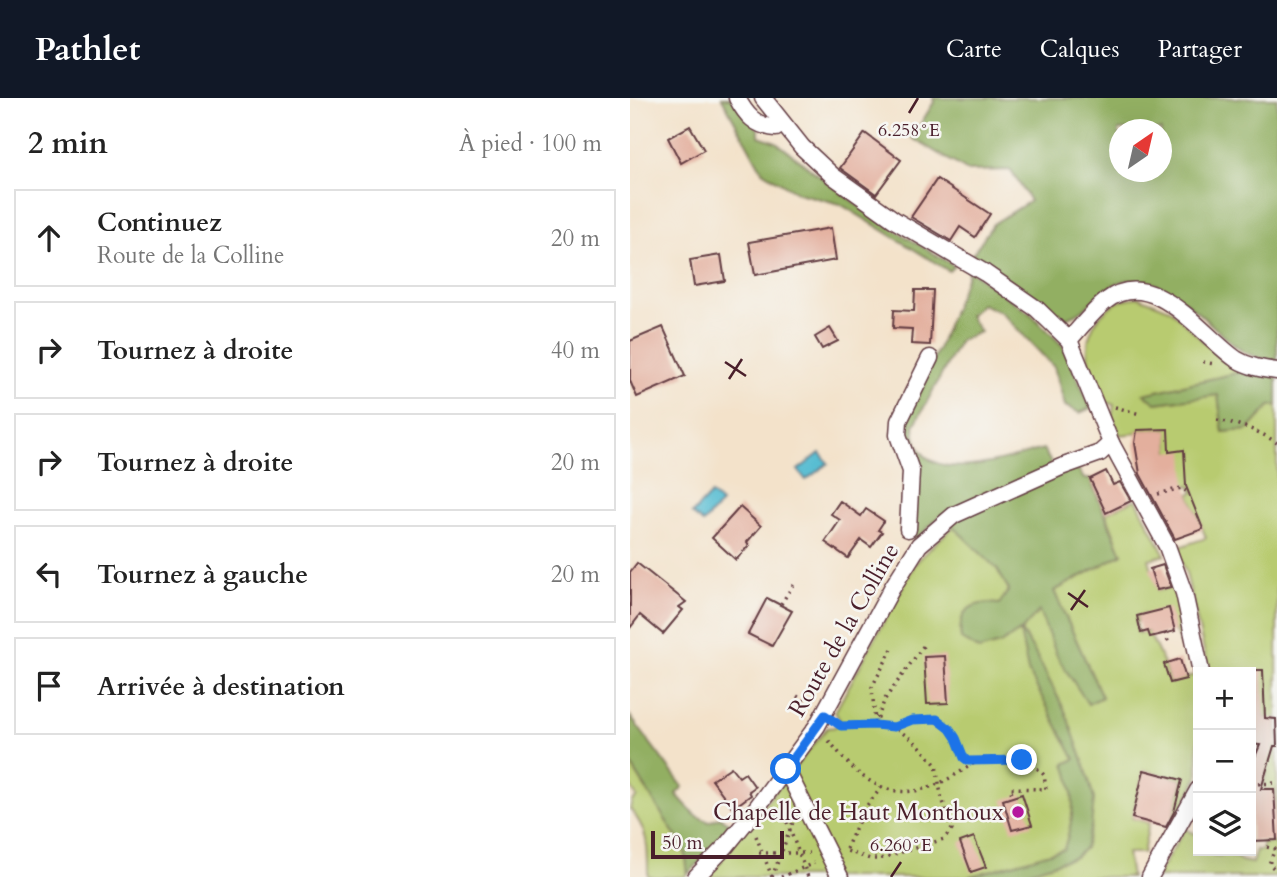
<!DOCTYPE html>
<html lang="fr">
<meta charset="utf-8">
<style>
:root{--surface:#fff;--page:#f2f2f2;--text:#222;--muted:#767676;--line:#e0e0e0;--accent:#111827}
body{margin:0;font-family:Cardo,serif;background:var(--page);color:var(--text)}
.controls{position:absolute;right:21px;bottom:21px;display:grid;overflow:hidden;border-radius:0px;box-shadow:0 7px 28px #0002}
.controls button{width:63px;height:63px;display:grid;place-items:center;padding:0;border:0;border-bottom:2px solid var(--line);background:var(--surface);color:var(--text);font:35px sans-serif}
.compass{position:absolute;left:479px;top:21px;width:63px;height:63px;border-radius:50%;background:var(--surface);box-shadow:0 7px 28px #0002;rotate:34deg}
.scale{position:absolute;left:21px;bottom:18px;width:133px;box-sizing:border-box;padding-left:7px;border:4px solid #4a1f2b;border-top:0;font-size:19px;line-height:24px;white-space:nowrap;color:#4a1f2b;-webkit-text-stroke:5px #f6f6f2;paint-order:stroke}
.stop{position:absolute;width:21px;height:21px;margin:-16px;border:5px solid #1a73e8;border-radius:50%;background:#fff}
.stop.end{background:#1a73e8;border-color:#fff;box-shadow:0 2px 7px #0008}
.list{margin:0;padding:0;list-style:none}
h2{display:flex;justify-content:space-between;align-items:center;height:91px;margin:0;padding:0 28px;font-size:30px}
h2 small{font-size:23px;font-weight:400;color:var(--muted)}
.list li{display:grid;grid-template-columns:46px 1fr auto;gap:21px;align-items:center;box-sizing:border-box;height:98px;margin:0 14px 14px;padding:0 14px;border:2px solid var(--line);border-radius:0px}
.list b{display:block;font-size:26px;white-space:nowrap}
.list p{margin:0;font-size:23px;white-space:nowrap;color:var(--muted)}
.list em{font-size:23px;font-style:normal;color:var(--muted)}
.icon{flex:none;width:38px;height:38px;fill:none;stroke:currentColor;stroke-width:2;stroke-linecap:round;stroke-linejoin:round}
.map{position:relative;flex:none;width:647px;height:779px;overflow:hidden}
header{display:flex;align-items:center;gap:42px;box-sizing:border-box;height:98px;padding:0 35px;background:var(--accent);color:#fff}
header strong{font-size:33px}
nav{display:flex;gap:38px;margin-inline-start:auto;font-size:24px}
main{display:flex}
aside{flex:1;background:var(--surface)}
.map>svg:first-child{display:block}
</style>
<header>
<strong>Pathlet</strong>
<nav><a>Carte</a><a>Calques</a><a>Partager</a></nav>
</header>
<main>
<aside>
<h2>2 min<small>À pied · 100 m</small></h2>
<ul class="list">
<li><svg class="icon" aria-label="ahead" viewBox="0 0 24 24"><path d="M12 20V5M6 11l6-6 6 6"/></svg><div><b>Continuez</b><p>Route de la Colline</p></div><em>20 m</em></li>
<li><svg class="icon" aria-label="right" viewBox="0 0 24 24"><path d="M7 20v-9h11M14 6l5 5-5 5"/></svg><div><b>Tournez à droite</b></div><em>40 m</em></li>
<li><svg class="icon" aria-label="right" viewBox="0 0 24 24"><path d="M7 20v-9h11M14 6l5 5-5 5"/></svg><div><b>Tournez à droite</b></div><em>20 m</em></li>
<li><svg class="icon" aria-label="left" viewBox="0 0 24 24"><path d="M17 20v-9H6M10 6l-5 5 5 5"/></svg><div><b>Tournez à gauche</b></div><em>20 m</em></li>
<li><svg class="icon" aria-label="arrive" viewBox="0 0 24 24"><path d="M6 21V4h12l-3 4 3 4H6"/></svg><div><b>Arrivée à destination</b></div></li>
</ul>
</aside>
<div class="map">
<svg width="647" height="779" viewBox="0 0 647 779">
<rect width="100%" height="100%" fill="#f6f6f2"/>
<filter id="ink" filterUnits="userSpaceOnUse"><feTurbulence type="fractalNoise" baseFrequency=".0143" numOctaves="2"/><feDisplacementMap in="SourceGraphic" scale="14" xChannelSelector="R" yChannelSelector="G"/><feConvolveMatrix kernelMatrix="1 2 1 2 8 2 1 2 1" color-interpolation-filters="sRGB"/></filter>
<filter id="wash" filterUnits="userSpaceOnUse"><feTurbulence type="fractalNoise" baseFrequency=".00686" numOctaves="4" result="noise"/><feDisplacementMap in="SourceGraphic" scale="28" xChannelSelector="R" yChannelSelector="G"/><feGaussianBlur stdDeviation="1.57" result="paint"/><feColorMatrix in="noise" values="0 0 0 0 0 0 0 0 0 0 0 0 0 0 0 0 0 1.4 0 .05"/><feComposite in="paint" operator="in"/></filter>
<g filter="url(#wash)">
<rect width="100%" height="100%" fill="#f3e2ca"/>
<g fill="#b8cb6f" stroke="#81754d" stroke-width="2">
<path d="M 509,199 L 540,211 L 575,245 L 611,274 L 515,296 L 526,305 L 588,297 L 593,334 L 618,332 L 640,307 L 647,307 L 647,646 L 646,622 L 635,620 L 628,595 L 621,595 L 621,574 L 579,574 L 556,475 L 546,450 L 576,440 L 559,396 L 564,394 L 560,387 L 543,392 L 537,331 L 508,332 L 507,335 L 490,337 L 482,318 L 484,307 L 476,304 C 470,291 462,278 459,264 C 452,230 476,201 509,199 Z"/>
<polygon points="506,401 535,457 519,461 528,493 546,487 561,556 555,558 545,533 514,516 507,518 508,523 506,525 508,535 518,533 534,566 540,585 564,577 568,581 568,679 541,731 552,682 514,672 502,720 519,725 513,755 497,755 501,779 75,779 197,630 205,629 210,622 205,614 285,466 296,454 336,417 398,488 391,532 409,513 458,606 472,599 424,493 492,456 476,415"/>
<polygon points="634,647 647,648 647,779 526,779 555,731 568,737 568,753 583,753 583,757 592,758 594,753 612,763 622,765 626,752 632,752 632,745 646,745 644,691 621,692 621,681 633,685 637,674 635,673"/>
<path d="M 0,665 L 55,753 L 58,776 L 53,779 L 18,779 C 18,750 19,733 0,711 L 2,703 L 7,699 L 0,688 Z"/>
</g>
<g fill="#92af62" stroke="#6e6746" stroke-width="2" fill-rule="evenodd">
<polygon points="92,0 103,0 129,32 129,38 146,44 240,117 324,168 319,173 210,106 168,95 132,73"/>
<path d="M 303,0 L 647,0 L 647,263 C 634,261 622,259 611,252 C 580,230 537,173 494,183 C 466,190 462,215 431,221 L 369,175 L 340,160 L 363,126 L 400,103 L 381,72 L 338,73 L 282,40 L 304,4 ZM 489,32 L 531,32 L 531,74 L 489,74 Z"/>
<path d="M 339,172 L 402,217 L 433,248 L 461,310 L 450,315 L 435,308 L 424,269 L 371,214 L 352,206 L 339,218 L 350,234 L 330,242 L 284,328 C 285,395 375,361 413,351 L 427,375 L 448,371 L 454,381 L 460,381 L 492,456 L 424,493 L 472,599 L 458,606 L 428,560 L 409,513 L 391,533 L 404,553 L 435,613 L 456,671 L 464,701 L 461,729 L 455,750 L 445,759 L 382,779 L 338,779 L 434,751 C 444,719 447,699 435,666 L 445,661 L 398,573 L 390,533 L 370,546 L 349,552 L 331,541 C 327,513 341,502 369,506 L 379,492 L 367,471 L 311,417 L 291,437 L 283,440 L 281,434 L 274,323 L 308,251 Z"/>
<polygon points="611,274 647,279 647,307 640,308 618,332 593,334 588,297 526,305 514,296"/>
<polygon points="0,618 53,689 46,696 65,717 79,724 90,719 104,729 58,776 55,753 0,665"/>
</g>
<g fill="#54bcd1" stroke="#4f6e7e" stroke-width="2">
<polygon points="190,355 198,365 176,382 168,372"/>
<polygon points="81,396 91,405 73,425 62,416"/>
</g>
<g id="blocks">
<g fill="#e3af9d">
<polygon points="60,28 74,52 51,65 38,40"/>
<polygon points="235,35 271,62 246,96 210,70"/>
<polygon points="307,81 360,116 345,139 330,129 321,143 281,119"/>
<polygon points="201,130 206,162 125,177 119,144"/>
<polygon points="91,157 95,183 64,188 60,162"/>
<polygon points="285,192 303,192 300,247 281,246 282,231 263,230 264,212 284,213"/>
<polygon points="33,229 55,278 7,299 0,283 0,243"/>
<polygon points="200,230 208,243 192,251 185,239"/>
<polygon points="538,331 539,354 554,352 556,388 573,431 545,441 510,376 505,345 507,332"/>
<polygon points="476,373 483,387 490,384 501,403 476,415 460,381"/>
<polygon points="210,403 231,418 236,411 254,423 248,432 252,434 241,449 231,442 218,460 195,444 210,422 201,416"/>
<polygon points="110,409 131,428 117,444 119,447 106,462 82,440"/>
<polygon points="7,465 56,504 49,509 53,512 33,536 10,517 0,530 0,474"/>
<polygon points="533,467 541,489 527,492 520,471"/>
<polygon points="137,500 162,513 142,548 118,536"/>
<polygon points="539,510 545,533 520,539 518,533 511,535 507,518"/>
<polygon points="315,558 318,605 297,606 294,559"/>
<polygon points="550,561 556,581 540,585 534,566"/>
<polygon points="621,572 633,572 635,620 646,621 647,648 644,648 631,691 644,691 647,742 621,743 621,668 630,647 621,646"/>
<polygon points="101,669 109,679 115,675 125,689 119,693 121,697 103,710 82,682"/>
<polygon points="514,672 552,682 544,714 536,729 502,720"/>
<polygon points="392,696 402,727 382,732 373,702"/>
<polygon points="344,739 356,769 341,774 330,744"/>
</g>
</g>
</g>
<g filter="url(#ink)">
<use href="#blocks" fill-opacity="0" stroke="#633c43" stroke-width="2"/>
<g fill="none" stroke-linecap="round" stroke-linejoin="round">
<g stroke="#633c43" stroke-width="19">
<g id="street">
<path d="M 107,0 C 116,17 125,28 146,30 L 152,25"/>
<path d="M 439,242 C 451,229 462,214 476,203 C 523,166 572,238 606,261 C 619,269 633,271 647,273"/>
<polyline points="481,345 537,448 554,495 571,574"/>
<polyline points="278,431 281,373 268,337 269,323 300,260"/>
<polyline points="156,671 210,779"/>
<polyline points="66,779 96,748 122,716 187,628 262,490 289,447 324,417 431,369 470,355 481,345 439,242 407,211 355,175 266,123 203,78 172,49 133,0"/>
<polyline points="520,779 568,692"/>
</g>
</g>
<g stroke="#633c43" stroke-width="3.5" stroke-dasharray="2 5" stroke-linecap="butt">
<polyline points="573,264 585,266"/>
<polyline points="485,309 510,316"/>
<path d="M 587,322 C 609,326 628,332 647,345"/>
<polyline points="528,396 551,390 556,393"/>
<polyline points="151,506 165,484"/>
<polyline points="535,535 539,546"/>
<polyline points="167,598 180,607"/>
<polyline points="206,625 211,628 245,627 264,629 288,646 306,667 311,697 322,731 314,741 250,761 240,761 214,752"/>
<polyline points="245,625 242,589 264,547"/>
<polyline points="245,627 255,601 294,547"/>
<path d="M 264,629 C 288,620 316,614 327,643 C 330,651 331,658 338,663 C 365,661 394,654 414,677 L 416,691 L 380,690 L 383,699"/>
<path d="M 199,643 C 207,652 215,663 225,672 C 267,709 304,693 345,664"/>
<polyline points="621,686 647,685"/>
<polyline points="152,711 178,779"/>
<polyline points="126,738 142,779"/>
<polyline points="637,749 645,751 639,766 647,773"/>
<polyline points="216,751 234,711 251,690"/>
<polyline points="129,755 179,755"/>
<polyline points="142,779 163,724"/>
<polyline points="151,779 184,765"/>
</g>
<use href="#street" stroke="#fff" stroke-width="16"/>
</g>
</g>
<g fill="none" stroke-linecap="round" stroke-linejoin="round" filter="url(#ink)">
<polyline stroke="#1a73e8" stroke-width="9" points="156,671 195,617 211,628 245,627 264,629 282,622 307,621 320,631 326,640 334,660 338,663 392,662"/>
</g>
<path fill="none" stroke="#4a1f2b" stroke-width="2.5" d="M 279,15 L 288,0M 95,264 L 116,278M 99,281 L 112,261M 438,495 L 458,509M 441,512 L 455,492M 261,779 L 271,764"/>
<circle fill="#b5179e" stroke="#f6f6f2" stroke-width="2.5" cx="388" cy="714" r="7"/>
<g text-anchor="middle" dominant-baseline="central" stroke-width="5" stroke-linejoin="round" paint-order="stroke">
<g font-size="24" fill="#4a1f2b" stroke="#f6f6f2">
<text transform="translate(214 532) rotate(-60)">Route de la Colline</text>
</g>
<g font-size="24" fill="#4a1f2b" stroke="#f6f6f2" text-anchor="end">
<text x="374" y="714">Chapelle de Haut Monthoux</text>
</g>
</g>
<g font-size="18" text-anchor="middle" fill="#4a1f2b" stroke="#f6f6f2" stroke-width="5" stroke-linejoin="round" paint-order="stroke">
<text x="279" y="38">6.258°E</text>
<text x="271" y="753">6.260°E</text>
</g>
</svg>
<div class="controls">
<button>+</button>
<button>−</button>
<button><svg class="icon" aria-label="layers" viewBox="0 0 24 24"><path d="M12 4l9 5-9 5-9-5zM3 14l9 5 9-5"/></svg></button>
</div>
<svg class="compass" viewBox="-18 -18 36 36"><path d="M0-13l5 13h-10z" fill="#e53935"/><path d="M0 13l5-13h-10z" fill="#767676"/></svg>
<div class="scale">50 m</div>
<div class="stop" style="left:156px;top:671px"></div>
<div class="stop end" style="left:392px;top:662px"></div>
</div>
</main>
